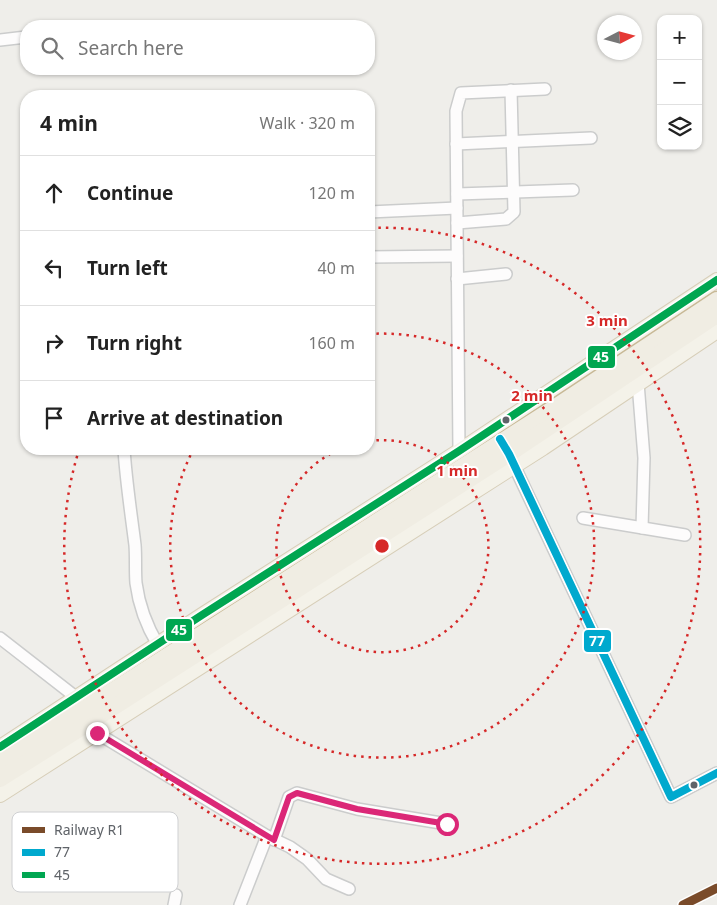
<!DOCTYPE html>
<meta charset="utf-8">
<style>
:root{--surface:#fff;--page:#f2f2f2;--text:#222;--muted:#767676;--line:#e0e0e0}
body{margin:0;font-family:"Noto Sans",sans-serif;background:var(--page);color:var(--text)}
.controls{position:absolute;right:15px;top:15px;display:grid;overflow:hidden;border-radius:10px;box-shadow:0 1px 4px #0004}
.controls button{width:45px;height:45px;display:grid;place-items:center;padding:0;border:0;border-bottom:1px solid var(--line);background:var(--surface);color:var(--text);font:25px sans-serif}
.compass{position:absolute;left:597px;top:15px;width:45px;height:45px;border-radius:50%;background:var(--surface);box-shadow:0 1px 4px #0004;rotate:84deg}
.stop{position:absolute;width:15px;height:15px;margin:-11px;border:4px solid #db2777;border-radius:50%;background:#fff}
.stop.end{background:#db2777;border-color:#fff;box-shadow:0 1px 5px #0008}
.list{margin:0;padding:0;list-style:none}
h2{display:flex;justify-content:space-between;align-items:center;height:65px;margin:0;padding:0 20px;font-size:21px}
h2 small{font-size:16px;font-weight:400;color:var(--muted)}
.list li{display:grid;grid-template-columns:32px 1fr auto;gap:15px;align-items:center;box-sizing:border-box;height:75px;padding:0 20px;border-top:1px solid var(--line)}
.list b{display:block;font-size:19px;white-space:nowrap}
.list em{font-size:16px;font-style:normal;color:var(--muted)}
.icon{flex:none;width:28px;height:28px;fill:none;stroke:currentColor;stroke-width:2;stroke-linecap:round;stroke-linejoin:round}
.map{position:relative;flex:none;width:717px;height:905px;overflow:hidden}
.search{position:absolute;background:var(--surface);box-shadow:0 1px 4px #0004;left:20px;top:20px;width:355px;height:55px;display:flex;align-items:center;gap:12px;box-sizing:border-box;padding:0 18px;border-radius:20px;color:var(--muted);font-size:19px}
.panel{position:absolute;background:var(--surface);box-shadow:0 1px 4px #0004;left:20px;top:90px;width:355px;height:365px;border-radius:20px}
.map>svg:first-child{display:block}
</style>
<div class="map">
<svg width="717" height="905" viewBox="0 0 717 905">
<rect width="100%" height="100%" fill="#efeeea"/>
<g fill="none" stroke-linecap="round" stroke-linejoin="round">
<g stroke="#cbcccc" stroke-width="14">
<g id="minor">
<polyline points="0,40 26,37"/>
<polyline points="456,144 591,138"/>
<polyline points="457,194 573,190"/>
<polyline points="369,212 457,208"/>
<polyline points="457,223 506,219 514,212 511,90"/>
<polyline points="369,257 457,256"/>
<polyline points="457,279 506,274"/>
<polyline points="638,383 644,458 642,528"/>
<path d="M 124,449 C 126,481 131,513 135,545 C 136,557 135,571 136,583 C 139,606 146,625 158,645"/>
<polyline points="459,451 456,111 461,93 545,89"/>
<polyline points="511,459 671,797 717,773"/>
<polyline points="583,518 685,535"/>
<polyline points="0,638 77,698"/>
<polyline points="92,730 267,836 290,847 307,859 326,879 349,889"/>
<polyline points="274,840 289,797 297,793 357,809 447,824"/>
<polyline points="174,905 176,895"/>
<polyline points="240,905 267,836"/>
</g>
</g>
<g stroke="#d7ceb8" stroke-width="16">
<g id="major">
<polyline points="0,747 202,615 459,451 717,280"/>
<polyline points="0,795 543,448 717,331"/>
</g>
</g>
<g stroke="#c8b996" stroke-width="19">
<g id="highway">
<polyline points="0,763 554,408 717,300"/>
<polyline points="0,779 100,716 509,454 717,315"/>
</g>
</g>
<use href="#minor" stroke="#fdfcfc" stroke-width="11"/>
<use href="#major" stroke="#f4f2e9" stroke-width="14"/>
<use href="#highway" stroke="#f0ede3" stroke-width="16"/>
<polyline stroke="#e4e4e4" stroke-width="2.5" stroke-dasharray="1 6" stroke-linecap="butt" points="697,905 717,894"/>
<g stroke="#fff" stroke-width="11">
<polyline id="bus-1" points="500,439 509,454 671,797 717,773"/>
</g>
<g stroke="#fff" stroke-width="11">
<polyline id="bus-2" points="0,747 202,615 459,451 717,280"/>
</g>
<use href="#bus-1" stroke="#00a9ce" stroke-width="8"/>
<use href="#bus-2" stroke="#00a651" stroke-width="8"/>
<g stroke="#fff" stroke-width="12">
<polyline id="rail-1" points="683,905 717,888"/>
</g>
<use href="#rail-1" stroke="#7a4b2a" stroke-width="9"/>
</g>
<g fill="none" stroke-linecap="round" stroke-linejoin="round">
<polyline stroke="#db2777" stroke-width="6" points="97,733 274,840 289,797 297,793 357,809 447,824"/>
</g>
<g fill="none" stroke="#d62828" stroke-width="2.5" stroke-dasharray="2.5 5">
<path d="M369 441A106 106 0 1 1 340 449"/>
<path d="M369 334A212 212 0 1 1 193 450"/>
<path d="M371 228A318 318 0 1 1 79 450"/>
</g>
<g fill="#5f6368" stroke="#fff" stroke-width="2">
<circle cx="506" cy="420" r="4.5"/>
<circle cx="694" cy="785" r="4.5"/>
</g>
<rect x="12" y="812" width="166" height="80" rx="8" fill="#fff" stroke="#cfd0d2" stroke-width="1"/>
<rect x="22" y="827" width="23" height="6" fill="#7a4b2a"/>
<rect x="22" y="849" width="23" height="7" fill="#00a9ce"/>
<rect x="22" y="872" width="23" height="6" fill="#00a651"/>
<g font-size="14" fill="#5f6368">
<text x="54" y="835">Railway R1</text>
<text x="54" y="857">77</text>
<text x="54" y="880">45</text>
</g>
<circle cx="382" cy="546" r="8" fill="#d62828" stroke="#fff" stroke-width="2.5"/>
<g font-size="15" text-anchor="middle" font-weight="bold" fill="#d62828" stroke="#fff" stroke-width="4" stroke-linejoin="round" paint-order="stroke">
<text x="607" y="326">3 min</text>
<text x="532" y="401">2 min</text>
<text x="457" y="476">1 min</text>
</g>
<g stroke="#fff" stroke-width="2">
<rect x="587" y="345" width="29" height="24" rx="5" fill="#00a651"/>
<rect x="165" y="618" width="28" height="24" rx="5" fill="#00a651"/>
<rect x="583" y="629" width="29" height="24" rx="5" fill="#00a9ce"/>
</g>
<g font-size="14" text-anchor="middle" font-weight="bold" fill="#fff">
<text x="601" y="362">45</text>
<text x="179" y="635">45</text>
<text x="597" y="646">77</text>
</g>
</svg>
<div class="controls">
<button>+</button>
<button>−</button>
<button><svg class="icon" aria-label="layers" viewBox="0 0 24 24"><path d="M12 4l9 5-9 5-9-5zM3 14l9 5 9-5"/></svg></button>
</div>
<svg class="compass" viewBox="-18 -18 36 36"><path d="M0-13l5 13h-10z" fill="#e53935"/><path d="M0 13l5-13h-10z" fill="#767676"/></svg>
<div class="stop" style="left:447px;top:824px"></div>
<div class="stop end" style="left:97px;top:733px"></div>
<div class="search"><svg class="icon" aria-label="search" viewBox="0 0 24 24"><circle cx="10" cy="10" r="6"/><path d="M15 15l6 6"/></svg>Search here</div>
<section class="panel">
<h2>4 min<small>Walk · 320 m</small></h2>
<ul class="list">
<li><svg class="icon" aria-label="ahead" viewBox="0 0 24 24"><path d="M12 20V5M6 11l6-6 6 6"/></svg><div><b>Continue</b></div><em>120 m</em></li>
<li><svg class="icon" aria-label="left" viewBox="0 0 24 24"><path d="M17 20v-9H6M10 6l-5 5 5 5"/></svg><div><b>Turn left</b></div><em>40 m</em></li>
<li><svg class="icon" aria-label="right" viewBox="0 0 24 24"><path d="M7 20v-9h11M14 6l5 5-5 5"/></svg><div><b>Turn right</b></div><em>160 m</em></li>
<li><svg class="icon" aria-label="arrive" viewBox="0 0 24 24"><path d="M6 21V4h12l-3 4 3 4H6"/></svg><div><b>Arrive at destination</b></div></li>
</ul>
</section>
</div>
